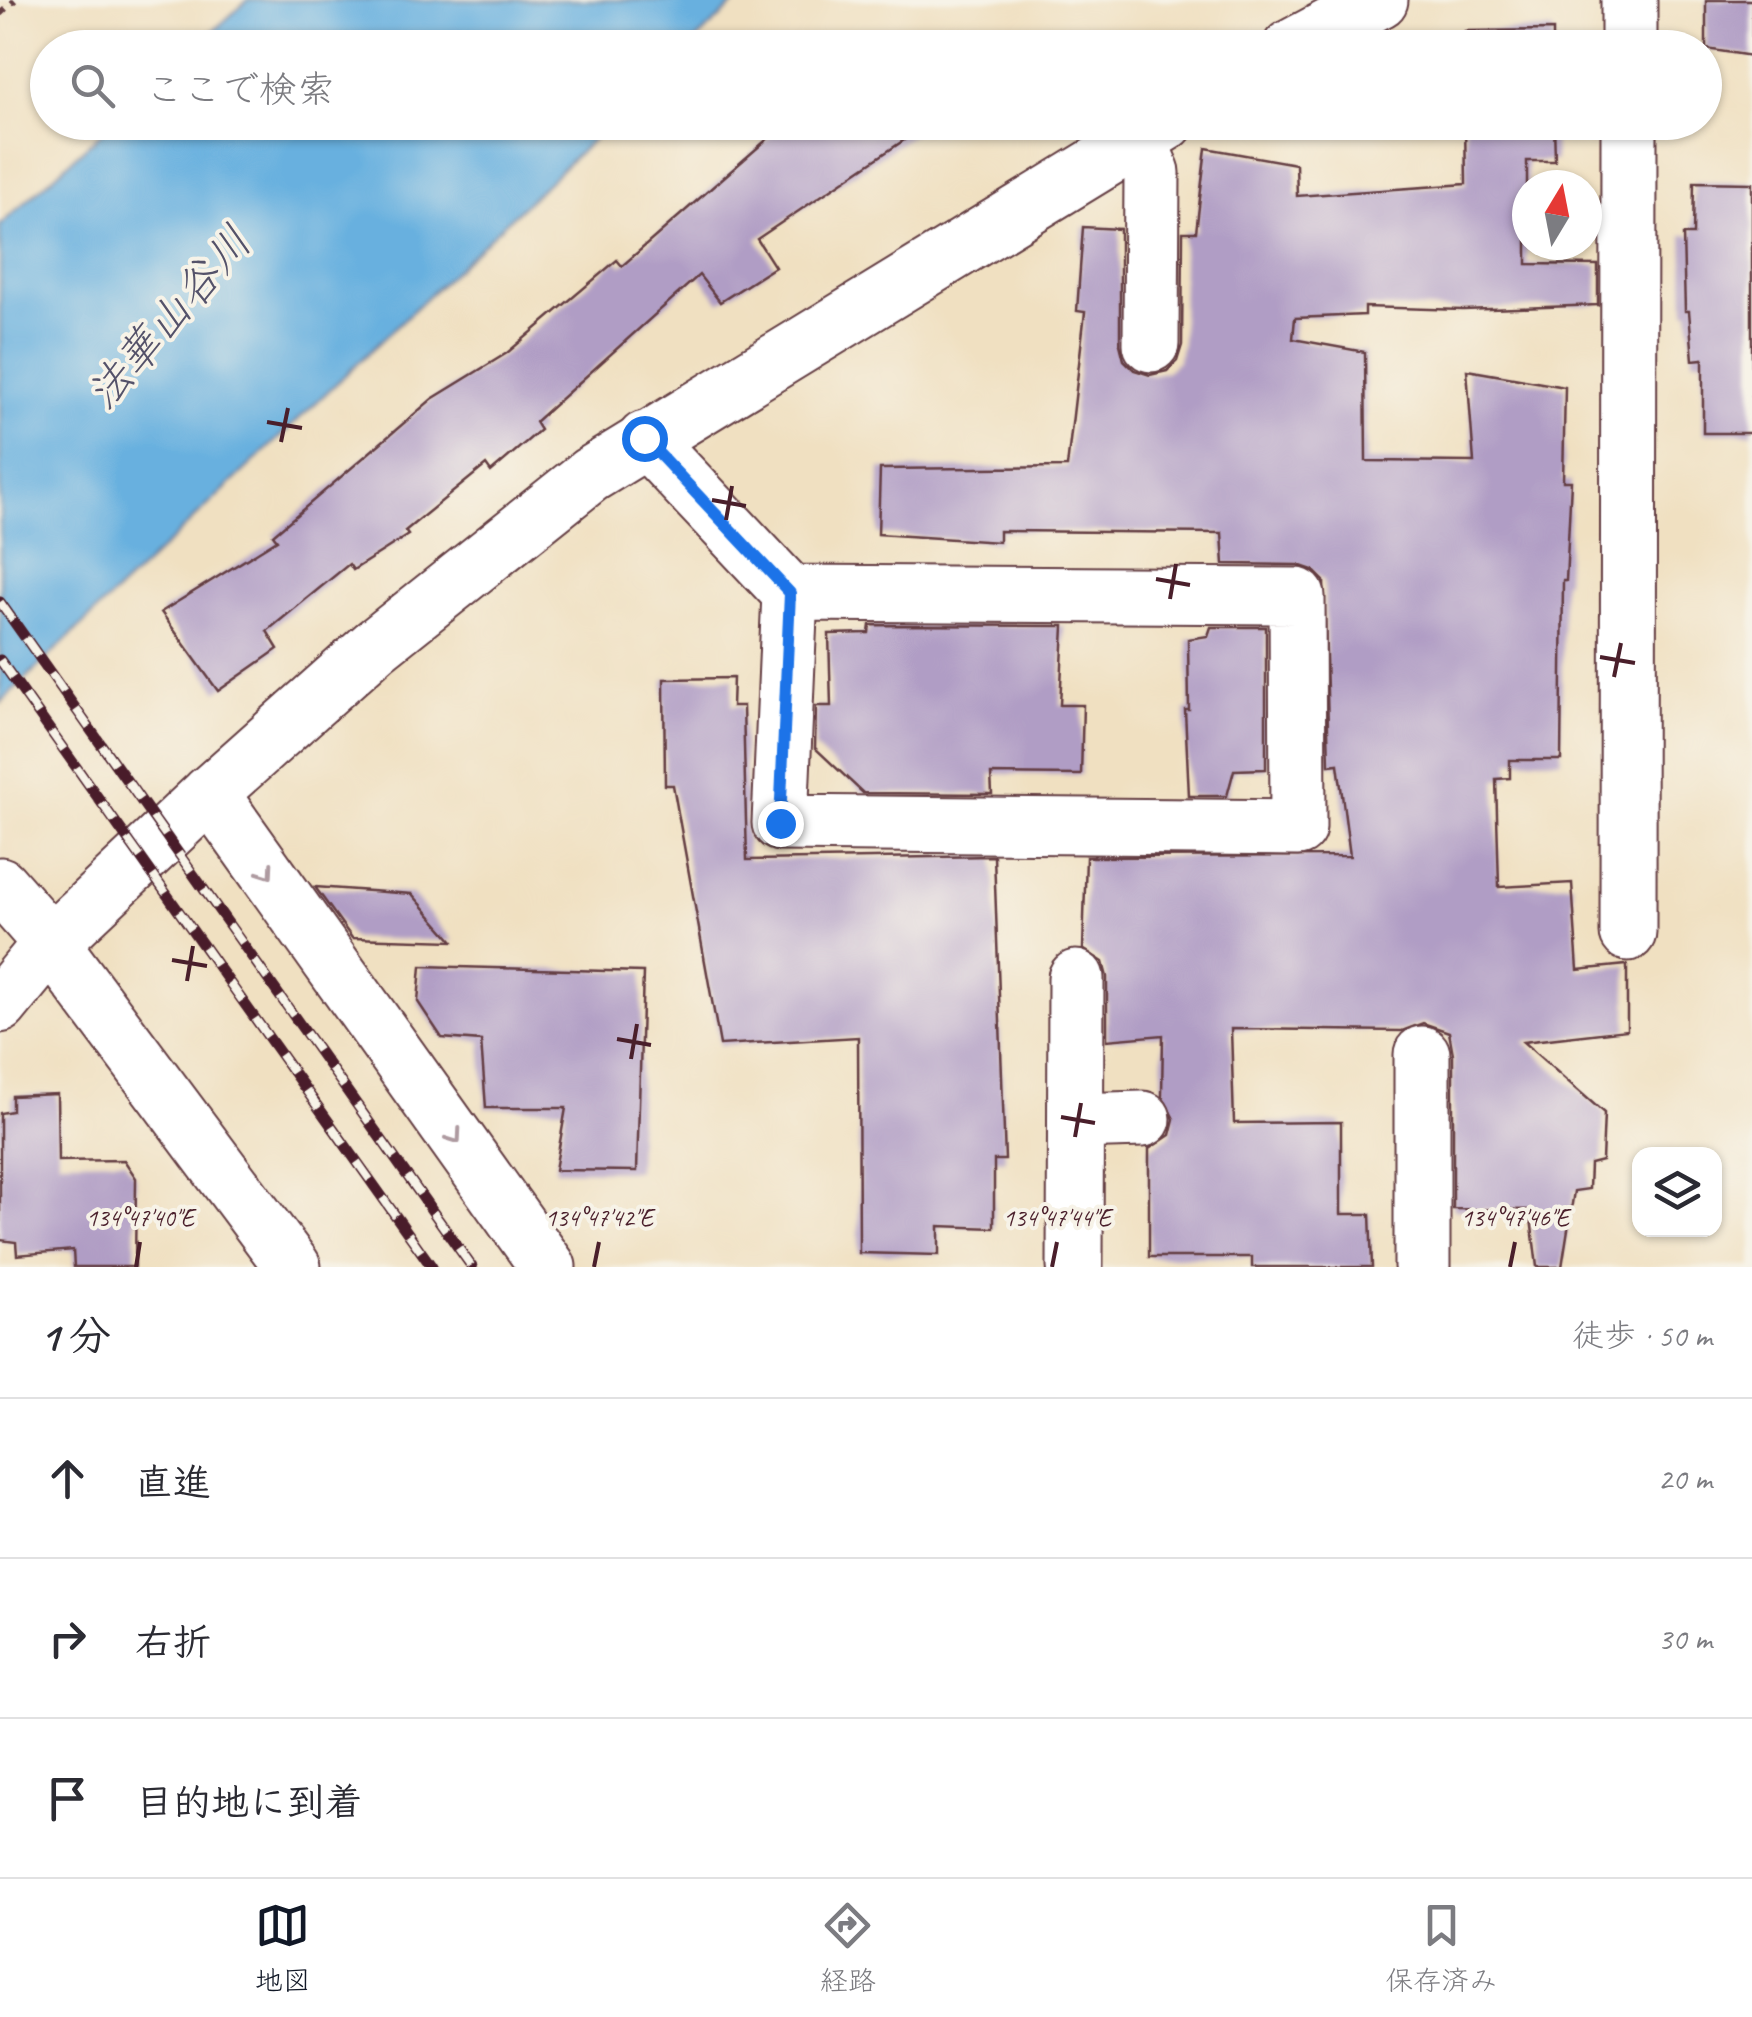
<!DOCTYPE html>
<html lang="ja">
<meta charset="utf-8">
<style>
:root{--surface:#fff;--page:#f7f7f7;--text:#2b2b33;--muted:#7c7c81;--line:#e1e1e2;--accent:#111827}
body{margin:0;font-family:Caveat,"Klee One",sans-serif;background:var(--page);color:var(--text)}
.controls{position:absolute;right:30px;bottom:30px;display:grid;overflow:hidden;border-radius:20px;box-shadow:0 2px 8px #0004}
.controls button{width:90px;height:90px;display:grid;place-items:center;padding:0;border:0;border-bottom:2px solid var(--line);background:var(--surface);color:var(--text);font:50px sans-serif}
.compass{position:absolute;left:1512px;top:170px;width:90px;height:90px;border-radius:50%;background:var(--surface);box-shadow:0 2px 8px #0004;rotate:10deg}
.stop{position:absolute;width:30px;height:30px;margin:-22px;border:8px solid #1a73e8;border-radius:50%;background:#fff}
.stop.end{background:#1a73e8;border-color:#fff;box-shadow:0 2px 10px #0008}
.list{margin:0;padding:0;list-style:none}
h2{display:flex;justify-content:space-between;align-items:center;height:130px;margin:0;padding:0 40px;font-size:42px}
h2 small{font-size:32px;font-weight:400;color:var(--muted)}
.list li{display:grid;grid-template-columns:65px 1fr auto;gap:30px;align-items:center;box-sizing:border-box;height:160px;padding:0 40px;border-top:2px solid var(--line)}
.list b{display:block;font-size:38px;white-space:nowrap}
.list em{font-size:32px;font-style:normal;color:var(--muted)}
.icon{flex:none;width:55px;height:55px;fill:none;stroke:currentColor;stroke-width:2;stroke-linecap:round;stroke-linejoin:round}
.map{position:relative;flex:none;width:1752px;height:1267px;overflow:hidden}
.search{position:absolute;background:var(--surface);box-shadow:0 2px 8px #0004;left:30px;right:30px;top:30px;height:110px;display:flex;align-items:center;gap:25px;box-sizing:border-box;padding:0 35px;border-radius:55px;color:var(--muted);font-size:38px}
.sheet{height:610px;background:var(--surface)}
nav{display:flex;justify-content:space-around;align-items:center;box-sizing:border-box;height:140px;border-top:2px solid var(--line);background:var(--surface);font-size:28px;color:var(--muted)}
nav a{display:grid;justify-items:center;gap:5px}
nav .on{color:var(--accent)}
.map>svg:first-child{display:block}
</style>
<div class="map">
<svg width="1752" height="1267" viewBox="0 0 1752 1267">
<rect width="100%" height="100%" fill="#f7f3e8"/>
<filter id="ink" filterUnits="userSpaceOnUse"><feTurbulence type="fractalNoise" baseFrequency=".01" numOctaves="2"/><feDisplacementMap in="SourceGraphic" scale="20" xChannelSelector="R" yChannelSelector="G"/><feConvolveMatrix kernelMatrix="1 2 1 2 8 2 1 2 1" color-interpolation-filters="sRGB"/></filter>
<filter id="wash" filterUnits="userSpaceOnUse"><feTurbulence type="fractalNoise" baseFrequency=".0048" numOctaves="4" result="noise"/><feDisplacementMap in="SourceGraphic" scale="40" xChannelSelector="R" yChannelSelector="G"/><feGaussianBlur stdDeviation="2.25" result="paint"/><feColorMatrix in="noise" values="0 0 0 0 0 0 0 0 0 0 0 0 0 0 0 0 0 1.4 0 .05"/><feComposite in="paint" operator="in"/></filter>
<g filter="url(#wash)">
<rect width="100%" height="100%" fill="#f0e0c1"/>
<g fill="#67b0df" stroke="#586885" stroke-width="2.5">
<polygon points="248,0 739,0 689,47 195,47"/>
<polygon points="112,123 610,123 0,703 0,225"/>
</g>
<g id="blocks">
<g fill="#b09dc5">
<polygon points="1706,0 1752,0 1752,56 1706,49"/>
<polygon points="1553,30 1553,48 1465,48 1465,31"/>
<polygon points="787,122 931,122 757,239 775,267 720,302 699,275 535,422 540,430 491,472 486,465 405,531 408,535 353,570 349,564 267,631 278,649 218,691 161,612 277,540 273,535 432,399 507,353 617,260 622,266"/>
<polygon points="1465,122 1554,122 1555,161 1527,161 1527,264 1598,265 1598,305 1463,310 1365,307 1365,315 1295,318 1293,339 1365,352 1366,461 1474,462 1467,370 1565,387 1563,481 1571,481 1566,581 1563,581 1561,760 1510,760 1510,778 1496,779 1499,887 1572,883 1578,970 1627,965 1627,1030 1523,1042 1604,1113 1602,1161 1590,1164 1589,1189 1574,1191 1562,1267 1537,1267 1530,1210 1453,1209 1453,1054 1449,1032 1423,1023 1402,1031 1231,1029 1234,1123 1341,1122 1341,1214 1370,1214 1372,1267 1252,1267 1252,1257 1149,1257 1149,1149 1170,1135 1174,1119 1162,1096 1163,1035 1107,1040 1107,977 1103,962 1083,949 1086,857 1350,856 1338,764 1329,765 1324,581 1313,570 1298,565 1224,564 1222,533 999,531 999,542 878,534 880,469 1067,467 1085,312 1077,311 1083,227 1120,229 1120,344 1124,360 1134,370 1150,375 1167,371 1177,361 1182,345 1183,232 1196,232 1206,148 1296,164 1297,196 1466,184"/>
<polygon points="1694,182 1752,183 1752,433 1703,433 1703,359 1693,360 1689,311 1685,311 1683,235 1693,235"/>
<polygon points="870,625 1064,626 1060,705 1083,705 1081,775 991,774 992,794 863,793 815,748 816,706 831,706 829,634 869,633"/>
<polygon points="1211,627 1266,627 1266,769 1234,770 1227,796 1189,796 1185,710 1189,710 1188,639 1208,636"/>
<polygon points="733,678 732,706 743,706 747,860 994,856 1005,1160 994,1160 994,1228 939,1226 939,1255 859,1253 858,1037 720,1045 673,785 665,785 664,679"/>
<polygon points="315,887 412,894 453,941 352,938"/>
<polygon points="421,966 643,972 637,1171 555,1170 566,1108 486,1108 481,1041 442,1038 418,1002"/>
<polygon points="57,1094 58,1161 124,1160 136,1178 135,1267 74,1267 73,1250 17,1255 16,1242 0,1240 0,1113 12,1111 12,1096"/>
</g>
</g>
</g>
<g filter="url(#ink)">
<use href="#blocks" fill-opacity="0" stroke="#633c42" stroke-width="2.5"/>
<g fill="none" stroke-linecap="round" stroke-linejoin="round">
<g stroke="#633c42" stroke-width="59">
<g id="minor">
<polyline points="1290,48 1380,0"/>
<polyline points="1629,48 1629,0"/>
<polyline points="1138,140 1152,172 1151,344"/>
<polyline points="645,439 790,593 780,823 1298,828 1297,596 790,593"/>
<polyline points="210,793 548,1267"/>
<polyline points="1628,933 1629,122"/>
<polyline points="0,1005 51,943 210,793 375,646 590,475 1167,122"/>
<polyline points="1076,1121 1143,1119"/>
<polyline points="1075,1267 1076,978"/>
<polyline points="1422,1267 1422,1054"/>
</g>
</g>
<g stroke="#633c42" stroke-width="59">
<polyline id="tertiary" points="0,885 51,943 293,1267"/>
</g>
<polyline stroke="#633c42" stroke-width="6" stroke-dasharray="8 8" stroke-linecap="butt" points="0,14 15,0"/>
<use href="#minor" stroke="#fff" stroke-width="55"/>
<use href="#tertiary" stroke="#fff" stroke-width="55"/>
<g stroke="#4a1f2b" stroke-width="11">
<g id="rail">
<polyline points="0,602 472,1267"/>
<polyline points="0,660 432,1267"/>
</g>
</g>
<use href="#rail" stroke="#f7f3e8" stroke-width="8" stroke-dasharray="22" stroke-linecap="butt"/>
</g>
<defs><path id="oneway-chevron" d="M-2-3.5L2.5 0L-2 3.5" fill="none" stroke-width="1.6" stroke-linecap="round" stroke-linejoin="round" transform="scale(2.5)"/></defs>
<g stroke="#ae9aa0">
<use href="#oneway-chevron" transform="translate(267 872) rotate(55)"/>
<use href="#oneway-chevron" transform="translate(455 1137) rotate(55)"/>
</g>
</g>
<g fill="none" stroke-linecap="round" stroke-linejoin="round" filter="url(#ink)">
<polyline stroke="#1a73e8" stroke-width="12" points="644,438 790,593 780,823"/>
</g>
<path fill="none" stroke="#4a1f2b" stroke-width="4" d="M 267,422 L 302,428M 281,442 L 288,408M 712,500 L 746,506M 726,520 L 732,486M 1156,579 L 1190,585M 1170,599 L 1176,564M 1600,657 L 1635,663M 1614,677 L 1621,643M 172,960 L 207,966M 187,981 L 193,946M 617,1039 L 651,1045M 631,1059 L 637,1024M 1061,1117 L 1095,1123M 1075,1137 L 1081,1103M 136,1267 L 140,1242M 594,1267 L 599,1242M 1052,1267 L 1057,1242M 1510,1267 L 1515,1242"/>
<g text-anchor="middle" dominant-baseline="central" stroke-width="8" stroke-linejoin="round" paint-order="stroke">
<g font-size="45" font-style="italic" fill="#54526a" stroke="#f7f3e8">
<text transform="translate(169 318) rotate(-49)">法華山谷川</text>
</g>
</g>
<g font-size="25" text-anchor="middle" fill="#4a1f2b" stroke="#f7f3e8" stroke-width="8" stroke-linejoin="round" paint-order="stroke">
<text x="140" y="1226">134°47'40"E</text>
<text x="599" y="1226">134°47'42"E</text>
<text x="1057" y="1226">134°47'44"E</text>
<text x="1515" y="1226">134°47'46"E</text>
</g>
</svg>
<div class="controls">
<button><svg class="icon" aria-label="layers" viewBox="0 0 24 24"><path d="M12 4l9 5-9 5-9-5zM3 14l9 5 9-5"/></svg></button>
</div>
<svg class="compass" viewBox="-18 -18 36 36"><path d="M0-13l5 13h-10z" fill="#e53935"/><path d="M0 13l5-13h-10z" fill="#7c7c81"/></svg>
<div class="stop" style="left:644px;top:438px"></div>
<div class="stop end" style="left:780px;top:823px"></div>
<div class="search"><svg class="icon" aria-label="search" viewBox="0 0 24 24"><circle cx="10" cy="10" r="6"/><path d="M15 15l6 6"/></svg>ここで検索</div>
</div>
<section class="sheet">
<h2>1 分<small>徒歩 · 50 m</small></h2>
<ul class="list">
<li><svg class="icon" aria-label="ahead" viewBox="0 0 24 24"><path d="M12 20V5M6 11l6-6 6 6"/></svg><div><b>直進</b></div><em>20 m</em></li>
<li><svg class="icon" aria-label="right" viewBox="0 0 24 24"><path d="M7 20v-9h11M14 6l5 5-5 5"/></svg><div><b>右折</b></div><em>30 m</em></li>
<li><svg class="icon" aria-label="arrive" viewBox="0 0 24 24"><path d="M6 21V4h12l-3 4 3 4H6"/></svg><div><b>目的地に到着</b></div></li>
</ul>
</section>
<nav>
<a class="on"><svg class="icon" aria-label="map" viewBox="0 0 24 24"><path d="M3 6l6-2 6 2 6-2v14l-6 2-6-2-6 2zM9 4v14M15 6v14"/></svg>地図</a>
<a><svg class="icon" aria-label="directions" viewBox="0 0 24 24"><path d="M12 3l9 9-9 9-9-9zM9 14v-3h6M13 9l2 2-2 2"/></svg>経路</a>
<a><svg class="icon" aria-label="saved" viewBox="0 0 24 24"><path d="M7 4h10v16l-5-4-5 4z"/></svg>保存済み</a>
</nav>
